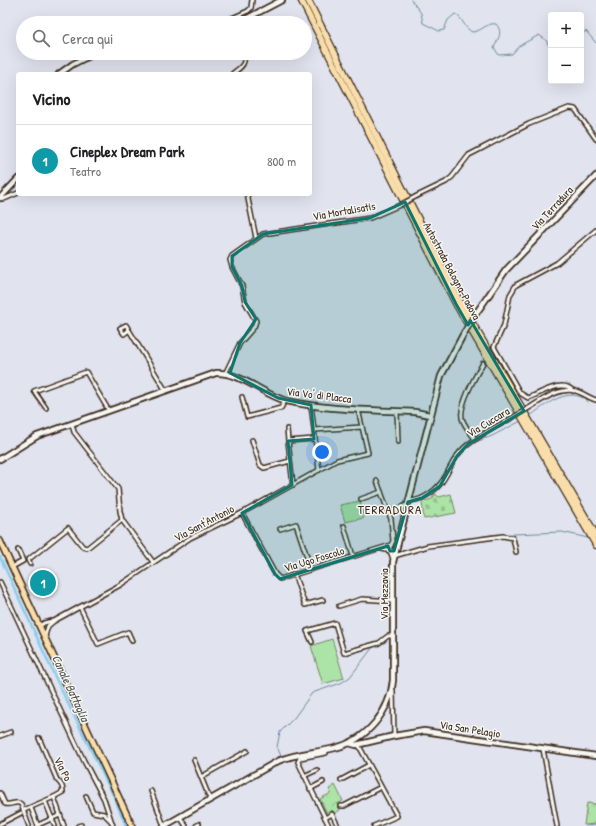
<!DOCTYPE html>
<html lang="it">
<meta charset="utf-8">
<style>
:root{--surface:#fff;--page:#f6f6f6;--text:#202124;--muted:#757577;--line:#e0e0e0;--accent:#3b2a1e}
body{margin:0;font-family:"Patrick Hand",sans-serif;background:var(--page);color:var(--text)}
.controls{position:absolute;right:12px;top:12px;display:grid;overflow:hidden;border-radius:4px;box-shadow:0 4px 16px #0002}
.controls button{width:36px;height:36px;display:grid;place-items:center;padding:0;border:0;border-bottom:1px solid var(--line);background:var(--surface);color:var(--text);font:20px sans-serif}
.you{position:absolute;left:322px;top:452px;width:14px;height:14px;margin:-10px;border:3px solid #fff;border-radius:50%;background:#1a73e8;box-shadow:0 0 0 6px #1a73e833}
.badge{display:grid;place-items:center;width:26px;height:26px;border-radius:50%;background:var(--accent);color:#fff;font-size:13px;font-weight:700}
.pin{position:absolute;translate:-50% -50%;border:2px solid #fff;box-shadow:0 1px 4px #0006}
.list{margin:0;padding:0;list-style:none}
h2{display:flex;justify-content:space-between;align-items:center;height:52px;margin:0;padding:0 16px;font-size:17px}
h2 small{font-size:13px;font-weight:400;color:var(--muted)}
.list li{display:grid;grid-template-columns:26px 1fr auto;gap:12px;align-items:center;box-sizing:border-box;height:72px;padding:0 16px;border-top:1px solid var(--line)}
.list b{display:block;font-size:15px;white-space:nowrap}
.list p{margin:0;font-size:13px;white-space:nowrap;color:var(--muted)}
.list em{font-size:13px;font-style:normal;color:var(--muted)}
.icon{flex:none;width:22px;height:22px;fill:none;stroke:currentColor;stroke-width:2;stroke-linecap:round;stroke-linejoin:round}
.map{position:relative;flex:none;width:596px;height:826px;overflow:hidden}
.search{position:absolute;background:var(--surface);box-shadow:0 4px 16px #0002;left:16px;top:16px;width:296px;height:44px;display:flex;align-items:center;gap:10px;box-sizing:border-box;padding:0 14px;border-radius:22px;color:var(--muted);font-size:15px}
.panel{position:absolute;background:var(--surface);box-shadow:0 4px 16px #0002;left:16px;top:72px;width:296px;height:124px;border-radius:4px}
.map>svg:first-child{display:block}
</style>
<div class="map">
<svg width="596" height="826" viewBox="0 0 596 826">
<defs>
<pattern id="forest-crowns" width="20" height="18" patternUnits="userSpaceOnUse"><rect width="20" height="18" fill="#ace3a7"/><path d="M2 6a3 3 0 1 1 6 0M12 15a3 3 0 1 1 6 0" fill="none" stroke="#95c38f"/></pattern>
<pattern id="cemetery-stones" width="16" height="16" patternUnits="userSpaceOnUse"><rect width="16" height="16" fill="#ace3a7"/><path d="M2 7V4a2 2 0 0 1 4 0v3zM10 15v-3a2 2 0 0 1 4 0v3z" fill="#95c38f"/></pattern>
</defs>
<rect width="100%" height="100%" fill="#e1e3ef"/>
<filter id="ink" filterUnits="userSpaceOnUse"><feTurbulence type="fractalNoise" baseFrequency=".025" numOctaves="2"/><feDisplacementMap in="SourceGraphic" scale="8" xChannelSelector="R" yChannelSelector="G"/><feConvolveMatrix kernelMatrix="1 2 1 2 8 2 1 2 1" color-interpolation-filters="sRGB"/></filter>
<g filter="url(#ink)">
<g fill="#ace3a7" stroke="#748662">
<polygon points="360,501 364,518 345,522 340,505"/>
<polygon points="332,639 344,678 323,684 311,646"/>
</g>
<g fill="url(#forest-crowns)" stroke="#748662">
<polygon points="335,785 343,801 337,804 340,810 334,814 332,810 327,813 320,799 331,793 329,789"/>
<polygon points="587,803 596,804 596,824 584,825"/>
</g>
<polygon fill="url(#cemetery-stones)" stroke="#748662" points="435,494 439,497 451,494 456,513 424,519 422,502 432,499"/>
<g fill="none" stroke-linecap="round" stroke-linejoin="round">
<g stroke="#6b8c9a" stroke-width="1">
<path d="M 411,0 L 421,13 L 423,23 L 439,31 L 444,30 L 448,20 L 455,14 C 463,18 464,28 472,32 C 481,32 487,22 496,24 C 504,33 497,40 494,48 L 499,55 L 512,54 L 519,46 L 539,35 L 546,40 L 551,50"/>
<polyline points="581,36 586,31 596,43"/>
<polyline points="586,399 588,402"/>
<path d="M 530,416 C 544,406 565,388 583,398"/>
<polyline points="473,443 492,436 521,421"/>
<polyline points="463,540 490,535 562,532 588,538"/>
<polyline points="398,553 424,545 456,541"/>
<polyline points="395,611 396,572"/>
<polyline points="395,629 396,639"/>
<polyline points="281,756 277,747 280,732 294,718 312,693 341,683 350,677 373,647 386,642"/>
<polyline points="586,826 596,825"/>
</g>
<g stroke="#8bcdec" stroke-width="2.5">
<polyline points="215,23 246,10 249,7 250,0"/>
<polyline points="0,557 57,681 115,799 126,826"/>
</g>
<g stroke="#3b2a1e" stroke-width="6">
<g id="street">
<polyline points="221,23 248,11 251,8 252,0"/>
<path d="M 232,74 C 241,67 246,65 244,53"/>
<polyline points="247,194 256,238"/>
<polyline points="417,196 446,182 452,177 469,155 529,124 569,108 575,109 596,139"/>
<polyline points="0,198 4,199 18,193"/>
<polyline points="129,330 124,334 120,328 126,325 129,330 166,391"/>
<polyline points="225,374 240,343 254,327 256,321 245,302 242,286 232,267 230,260 232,256 263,234 370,218 400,205"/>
<path d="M 573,391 C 563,378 540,394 528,398 L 520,393 L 494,347 L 504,325 L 510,295 L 516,285 L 557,263 L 596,230"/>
<polyline points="242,397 247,417 281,408 285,401"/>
<polyline points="311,405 319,470"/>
<polyline points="46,408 34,391 86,372 109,411"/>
<path d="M 529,408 C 542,400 559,387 576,391 C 583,393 589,398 596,400"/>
<polyline points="397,412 398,442"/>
<polyline points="72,424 74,432 118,489 120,511 122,520 153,562"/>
<polyline points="287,429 288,441"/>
<polyline points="314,430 362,427"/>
<path d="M 475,439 C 471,433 464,426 462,418 C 459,404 476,375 483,363"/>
<polyline points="252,440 260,465 264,468 290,461"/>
<polyline points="377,481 391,519 393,541 389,549 393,552 395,550"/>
<polyline points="293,485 288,441 314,439"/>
<polyline points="361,499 381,492"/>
<path d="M 408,501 C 415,501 421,499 426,496 C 450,482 447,463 464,448 C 478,435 496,427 512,418"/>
<polyline points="389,512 407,505"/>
<polyline points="242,513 275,574 280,579 391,545"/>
<polyline points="344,526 353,556"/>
<polyline points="280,529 296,524 311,569"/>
<polyline points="382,549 390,551 393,559"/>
<polyline points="394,556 428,546 503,536 513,538 516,552"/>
<polyline points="30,564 28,560 68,528 83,547 87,548 122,520"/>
<polyline points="12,567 23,561 18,550"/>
<polyline points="294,574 305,605 323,600"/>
<polyline points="0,582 84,761 104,799 113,826"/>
<polyline points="339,606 362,599 392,601"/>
<polyline points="80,607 98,644 128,632 132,641"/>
<polyline points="40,626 44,623 52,621"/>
<polyline points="45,636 48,626 54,621 120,585 190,538 242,513 337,460 368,453 358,409"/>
<polyline points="312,642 307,631 335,623 344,653 379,643 388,636 393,636"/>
<polyline points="393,690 394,736"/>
<polyline points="0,736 11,732"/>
<path d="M 39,738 L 57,780 C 61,783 63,787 63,792 L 54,797 L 64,826"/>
<polyline points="358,744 397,816 374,826"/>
<polyline points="543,749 557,826"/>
<polyline points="326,753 300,758 298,762 329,826"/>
<polyline points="194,760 210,799"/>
<polyline points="304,776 317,770"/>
<polyline points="201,777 247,751"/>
<polyline points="341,780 369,765"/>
<polyline points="310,789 323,782"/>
<polyline points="151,791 164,826"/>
<path d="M 0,793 L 5,804 C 11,806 16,800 21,804 L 29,826"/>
<polyline points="86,796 93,812 104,814 111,821"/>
<polyline points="45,801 55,826"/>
<polyline points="341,806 344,806 381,787"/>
<polyline points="31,808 38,826"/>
<polyline points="24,810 54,797"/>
<polyline points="180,817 186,826"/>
<polyline points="325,818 332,814 338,826"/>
<polyline points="0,824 21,813"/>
<polyline points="38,825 60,815"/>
<polyline points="78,826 81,825"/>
<polyline points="196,826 199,824"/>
</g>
</g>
<g stroke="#3b2a1e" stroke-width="8">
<g id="secondary">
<polyline points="238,23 282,0"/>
<polyline points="59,74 73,64 95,53"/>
<polyline points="0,198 18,179"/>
<polyline points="475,315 506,270 596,176"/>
<path d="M 0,459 L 37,436 L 216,373 C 241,372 263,395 287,401 C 326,410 375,410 415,412 L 430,415"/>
<polyline points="349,743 356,745 394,736 424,731 596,756"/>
<path d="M 164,826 L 278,761 C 296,753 316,753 335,748 C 367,740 390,712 393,680 L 393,562 L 441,376 L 464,333"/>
</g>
</g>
<g stroke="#3b2a1e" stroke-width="8">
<polyline id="primary" points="0,541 132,826"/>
</g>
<g stroke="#3b2a1e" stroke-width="8">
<g id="highway">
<polyline points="301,0 456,304 596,545"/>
<polyline points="308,0 460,302 596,535"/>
</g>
</g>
<use href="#street" stroke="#f6f6f2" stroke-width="3"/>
<use href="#secondary" stroke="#f6f6f2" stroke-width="4.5"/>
<use href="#primary" stroke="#f9deab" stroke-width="5"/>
<use href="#highway" stroke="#f9deab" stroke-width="5.5"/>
<g stroke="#3b2a1e" stroke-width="6" stroke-linecap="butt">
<g id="street-bridge">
<polyline points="400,205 417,196"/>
<polyline points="512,418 529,408"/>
</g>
</g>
<g stroke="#3b2a1e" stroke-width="8" stroke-linecap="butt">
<polyline id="secondary-bridge" points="464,333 475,315"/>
</g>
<use href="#street-bridge" stroke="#f6f6f2" stroke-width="3"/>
<use href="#secondary-bridge" stroke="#f6f6f2" stroke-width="4.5"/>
</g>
</g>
<path fill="#0f766e" fill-opacity="0.2" stroke="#0f766e" stroke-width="3" stroke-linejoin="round" d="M 405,202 L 456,304 L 468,325 L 471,321 L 524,411 L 468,444 L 457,456 L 440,486 L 422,498 L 408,502 L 394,551 L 390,551 L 388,546 L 280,579 L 275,574 L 242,513 L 292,485 L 288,441 L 314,439 L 311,405 L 278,398 L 230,373 L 240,343 L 256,319 L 245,302 L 242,286 L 232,267 L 232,256 L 263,234 L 370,218 Z"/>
<g text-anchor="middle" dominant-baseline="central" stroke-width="3" stroke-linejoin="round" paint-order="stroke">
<g font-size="11" fill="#3b2a1e" stroke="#f6f6f2">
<text transform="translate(552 208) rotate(-47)">Via Terradura</text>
<text transform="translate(344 211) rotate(-10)">Via Mortalisatis</text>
<text transform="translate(452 271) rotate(62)">Autostrada Bologna-Padova</text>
<text transform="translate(319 395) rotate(7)">Via Vo' di Placca</text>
<text transform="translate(488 422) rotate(-31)">Via Cuccara</text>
<text transform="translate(204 523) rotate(-28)">Via Sant'Antonio</text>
<text transform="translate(314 559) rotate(-17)">Via Ugo Foscolo</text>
<text transform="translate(384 594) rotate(-90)">Via Mezzavia</text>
<text transform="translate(470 729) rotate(9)">Via San Pelagio</text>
<text transform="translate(63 769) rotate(63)">Via Po</text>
</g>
<g font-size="12" font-style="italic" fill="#4f5352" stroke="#f6f6f2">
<text transform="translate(71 688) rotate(65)">Canale Battaglia</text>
</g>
<g font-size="13" letter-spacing="1" fill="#3b2a1e" stroke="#f6f6f2">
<text x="390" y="509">TERRADURA</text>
</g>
</g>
</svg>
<div class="controls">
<button>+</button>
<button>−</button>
</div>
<div class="you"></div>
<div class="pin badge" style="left:43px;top:583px;background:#0f9aa8">1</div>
<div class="search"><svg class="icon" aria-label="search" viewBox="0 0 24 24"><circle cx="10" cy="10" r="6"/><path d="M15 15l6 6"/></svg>Cerca qui</div>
<section class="panel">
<h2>Vicino<small></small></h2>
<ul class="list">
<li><span class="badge" style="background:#0f9aa8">1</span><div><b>Cineplex Dream Park</b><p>Teatro</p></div><em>800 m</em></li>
</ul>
</section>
</div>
